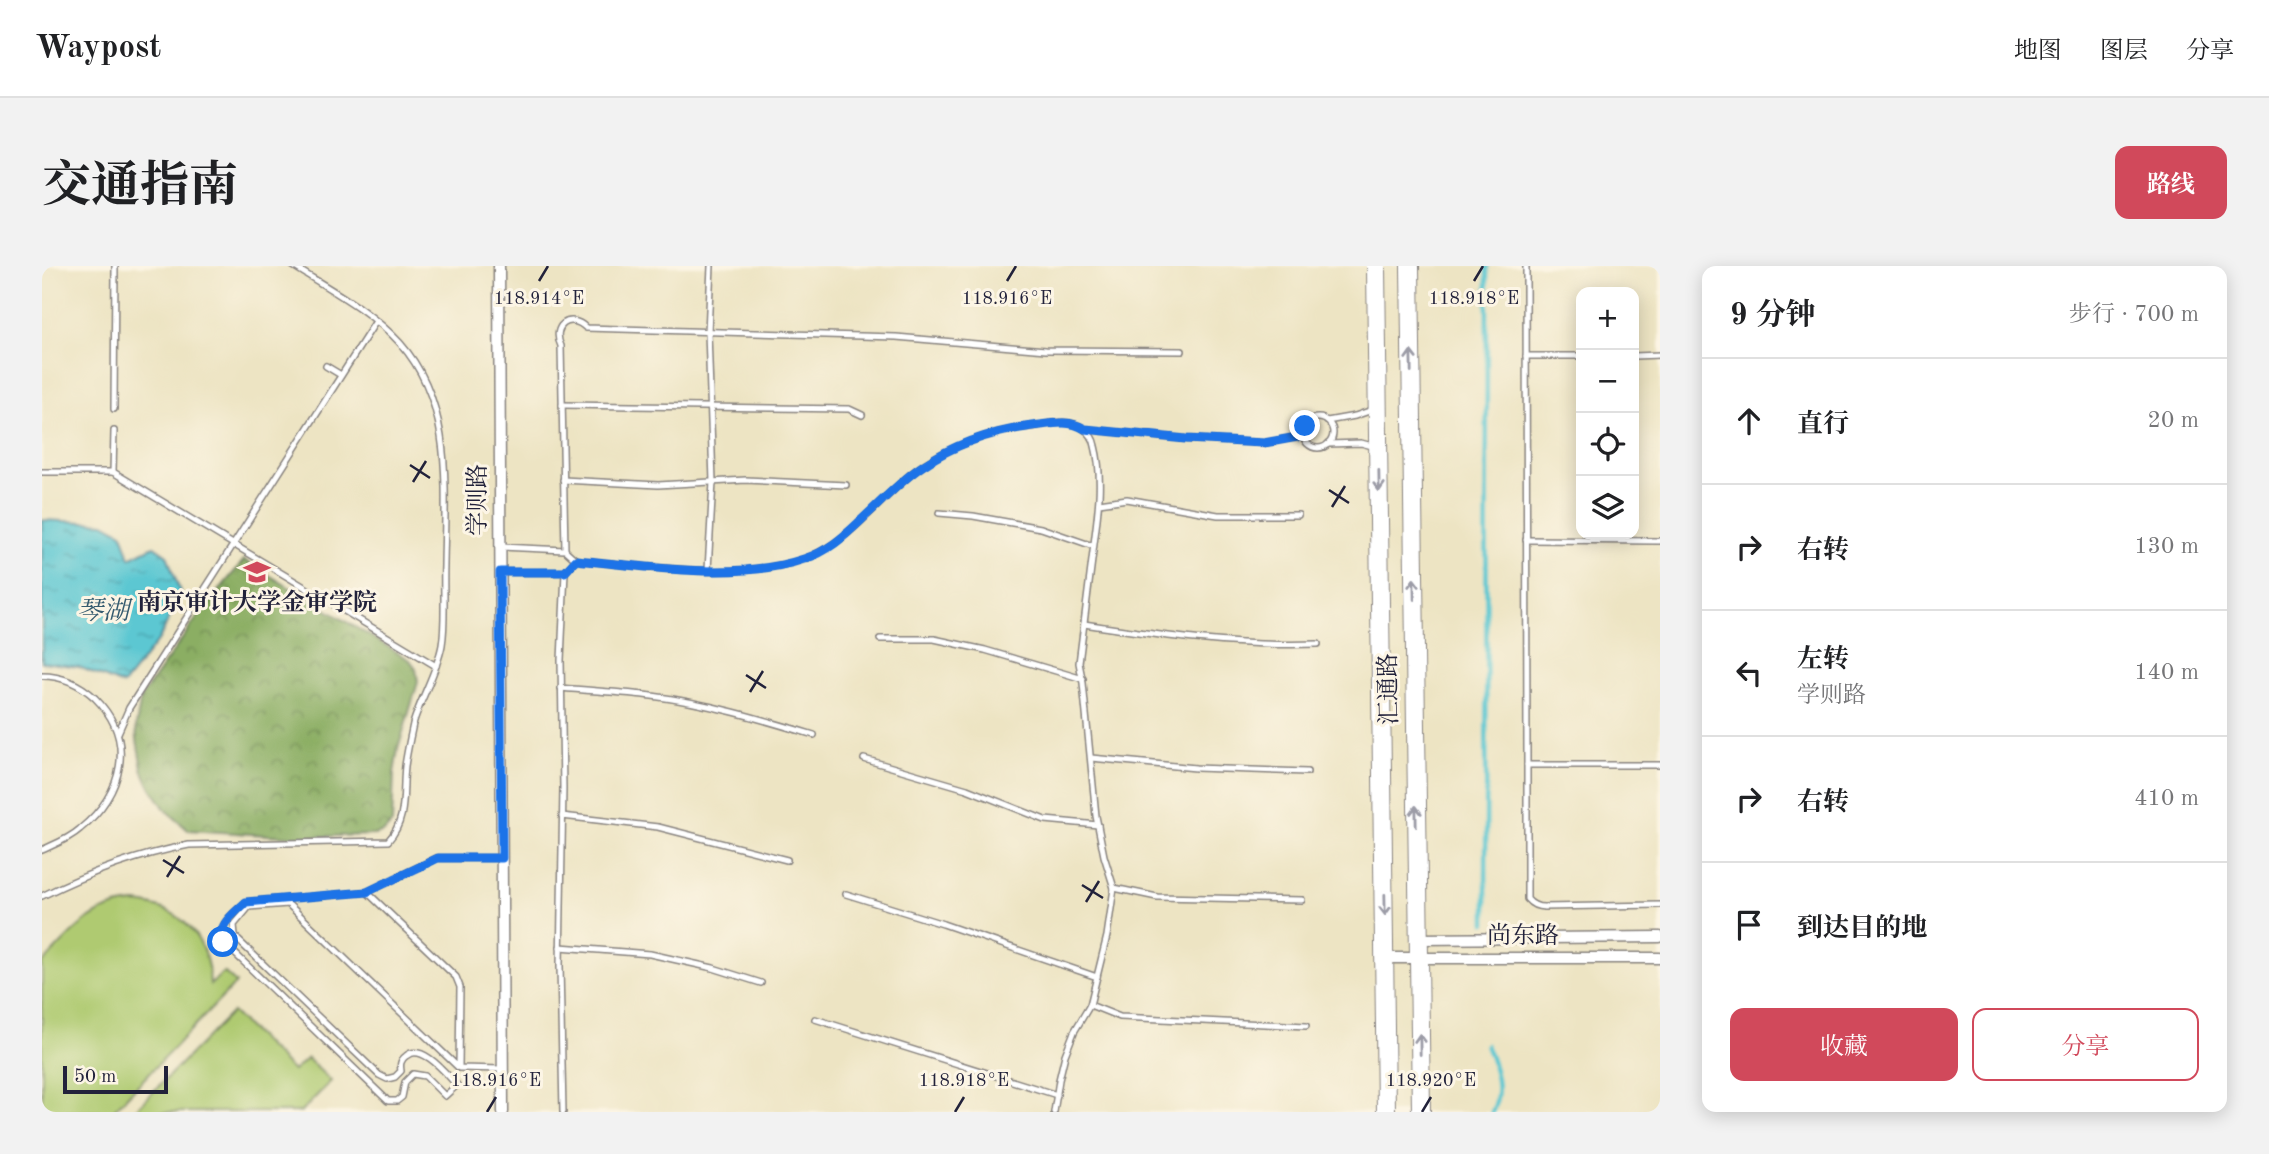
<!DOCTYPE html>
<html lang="zh">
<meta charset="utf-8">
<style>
:root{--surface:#fff;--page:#f2f2f2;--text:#202124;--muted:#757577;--line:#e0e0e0;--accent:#d1495b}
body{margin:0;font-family:"Old Standard TT","Noto Serif SC",serif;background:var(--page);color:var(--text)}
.controls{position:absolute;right:21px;top:21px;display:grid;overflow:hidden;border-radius:14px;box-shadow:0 4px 18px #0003}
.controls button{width:63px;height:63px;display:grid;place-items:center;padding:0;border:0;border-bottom:2px solid var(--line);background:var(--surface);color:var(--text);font:35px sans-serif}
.scale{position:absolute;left:21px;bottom:18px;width:105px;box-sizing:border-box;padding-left:7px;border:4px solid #22223b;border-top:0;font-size:19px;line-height:24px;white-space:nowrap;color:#22223b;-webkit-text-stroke:5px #fcf5e5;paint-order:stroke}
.stop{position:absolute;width:21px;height:21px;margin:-16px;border:5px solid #1a73e8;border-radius:50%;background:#fff}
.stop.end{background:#1a73e8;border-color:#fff;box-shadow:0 2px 7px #0008}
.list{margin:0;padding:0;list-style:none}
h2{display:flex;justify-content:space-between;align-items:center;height:91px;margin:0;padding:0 28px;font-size:30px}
h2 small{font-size:23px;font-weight:400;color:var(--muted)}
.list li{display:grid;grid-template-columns:46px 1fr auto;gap:21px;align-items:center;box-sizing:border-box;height:126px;padding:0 28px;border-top:2px solid var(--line)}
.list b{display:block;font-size:26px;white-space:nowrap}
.list p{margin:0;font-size:23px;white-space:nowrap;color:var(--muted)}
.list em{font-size:23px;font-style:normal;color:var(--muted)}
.actions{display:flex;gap:14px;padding:21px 28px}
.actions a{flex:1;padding:16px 0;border:2px solid var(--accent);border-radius:14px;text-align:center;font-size:24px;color:var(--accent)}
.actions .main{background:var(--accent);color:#fff}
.icon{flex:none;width:38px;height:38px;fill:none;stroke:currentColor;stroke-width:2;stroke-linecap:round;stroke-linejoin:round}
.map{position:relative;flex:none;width:1618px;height:846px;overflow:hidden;border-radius:14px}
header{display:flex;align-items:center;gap:42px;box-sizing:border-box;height:98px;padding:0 35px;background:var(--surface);border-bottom:2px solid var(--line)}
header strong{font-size:33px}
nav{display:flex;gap:38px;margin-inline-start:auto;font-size:24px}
.intro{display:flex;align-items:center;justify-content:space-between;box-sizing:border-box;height:168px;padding:0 42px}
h1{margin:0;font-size:49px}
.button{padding:18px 32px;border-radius:14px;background:var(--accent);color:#fff;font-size:24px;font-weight:700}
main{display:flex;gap:42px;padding:0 42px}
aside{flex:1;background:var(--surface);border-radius:14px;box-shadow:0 4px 18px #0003}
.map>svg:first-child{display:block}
</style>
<header>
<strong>Waypost</strong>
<nav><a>地图</a><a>图层</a><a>分享</a></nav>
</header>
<div class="intro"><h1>交通指南</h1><a class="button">路线</a></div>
<main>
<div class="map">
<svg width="1618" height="846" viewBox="0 0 1618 846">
<defs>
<pattern id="forest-crowns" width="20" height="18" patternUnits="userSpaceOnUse" patternTransform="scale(1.75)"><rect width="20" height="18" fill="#8bae63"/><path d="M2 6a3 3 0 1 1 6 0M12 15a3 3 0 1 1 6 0" fill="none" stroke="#718d53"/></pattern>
<pattern id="water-ripples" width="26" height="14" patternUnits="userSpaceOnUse" patternTransform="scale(1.75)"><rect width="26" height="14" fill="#5bc7d2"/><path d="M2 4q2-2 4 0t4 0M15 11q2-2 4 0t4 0" fill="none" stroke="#4ba1ac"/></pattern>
</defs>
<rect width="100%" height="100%" fill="#fcf5e5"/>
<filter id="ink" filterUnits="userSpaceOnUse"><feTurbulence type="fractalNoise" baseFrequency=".0143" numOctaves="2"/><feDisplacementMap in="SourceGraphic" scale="14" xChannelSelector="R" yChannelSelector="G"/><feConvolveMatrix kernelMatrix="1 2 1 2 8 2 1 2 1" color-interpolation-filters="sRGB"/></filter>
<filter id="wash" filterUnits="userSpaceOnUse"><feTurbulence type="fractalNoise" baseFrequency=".00686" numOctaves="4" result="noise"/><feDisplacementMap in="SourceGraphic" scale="28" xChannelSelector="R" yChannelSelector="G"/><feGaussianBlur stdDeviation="1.57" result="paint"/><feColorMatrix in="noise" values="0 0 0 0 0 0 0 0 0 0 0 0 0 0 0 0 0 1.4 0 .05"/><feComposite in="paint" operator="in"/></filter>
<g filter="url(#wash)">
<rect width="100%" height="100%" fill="#ede4c3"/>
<g fill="#afca71" stroke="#687656" stroke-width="2">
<path d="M 94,637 C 141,641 166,672 168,719 L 182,706 L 194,717 L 70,846 L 0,846 L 0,698 C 29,668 49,639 94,637 Z"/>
<polygon points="190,746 251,805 265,792 289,815 259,846 91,846"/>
</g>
<polygon fill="url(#forest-crowns)" stroke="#56684f" stroke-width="2" points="202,294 368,394 374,403 376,416 356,483 352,507 350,557 342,566 332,569 257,571 146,564 123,543 106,517 100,503 95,474 94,460 99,431 157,349"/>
<polygon fill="url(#water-ripples)" stroke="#3e7486" stroke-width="2" points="0,254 62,257 80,267 88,292 112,280 125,289 139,329 117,373 81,419 37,401 0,396"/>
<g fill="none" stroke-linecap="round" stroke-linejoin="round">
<g stroke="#5bc7d2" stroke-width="4.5">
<polyline points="1444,657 1445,0"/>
<path d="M 1444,779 C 1453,801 1462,824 1450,846"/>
</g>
</g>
</g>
<g filter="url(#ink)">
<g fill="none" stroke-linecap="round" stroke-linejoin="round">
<g stroke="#88837f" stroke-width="8">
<g id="lane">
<polyline points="1484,0 1485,499"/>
<polyline points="1484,90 1539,90"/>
<polyline points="1592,90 1618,89"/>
<polyline points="284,100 299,109"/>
<polyline points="520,139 807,143 820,149"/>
<polyline points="72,143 73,0"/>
<circle cx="1276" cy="167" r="15"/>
<polyline points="1285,155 1313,150 1333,143"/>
<polyline points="1043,163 1144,173 1222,177 1261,170"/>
<polyline points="1286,178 1319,177 1334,181"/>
<polyline points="0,206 71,206 394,400"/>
<polyline points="71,206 72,165"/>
<polyline points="521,214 616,219 704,214 804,219"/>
<polyline points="1057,237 1085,233 1176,249 1256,249"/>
<polyline points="897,247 931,250 999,262 1051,280"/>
<polyline points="1484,274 1618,275"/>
<path d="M 523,284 L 519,80 C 509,60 528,46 544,62 L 854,71 L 1004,84 L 1140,85"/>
<path d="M 534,294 C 606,300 693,316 762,293 C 805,279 837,233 873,205 C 902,182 949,165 986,161 C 1003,159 1027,151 1042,163 C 1048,167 1052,174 1053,180 C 1062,215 1055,252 1051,286 C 1046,323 1042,360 1037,397 L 1041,417 L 1054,550 L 1062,590 L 1072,622 L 1065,670 L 1048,739 L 1032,766 L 1023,789 L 1017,814 L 1012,846"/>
<polyline points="666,304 671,216 666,66 669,0"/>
<polyline points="458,306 523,306 534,294 523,284 459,281"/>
<path d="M 1042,358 C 1120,370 1197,381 1276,378"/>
<polyline points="838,373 892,373 943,384 1041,413"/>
<path d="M 0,410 C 21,410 38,418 53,432 C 95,474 81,528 38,563 C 27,573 13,578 0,584"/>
<path d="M 519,422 C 549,425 580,426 610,430 C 665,437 719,453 772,469"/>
<polyline points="76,467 87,442 334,55"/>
<polyline points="1049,492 1154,502 1265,506"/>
<polyline points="822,493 925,523 1003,554 1056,559"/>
<path d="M 1618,499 L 1485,499 L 1485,633 C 1490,639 1495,641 1502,641 L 1618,639"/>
<polyline points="520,550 616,561 745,594"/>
<polyline points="1072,622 1115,631 1260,634"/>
<polyline points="325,626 395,592 459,592"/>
<polyline points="804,628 901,658 1055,711"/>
<path d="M 0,630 C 48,606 94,589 147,579 L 346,575 C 366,553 360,527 363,500 C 365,486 368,472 371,458 C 379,431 395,406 400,379 C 404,355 401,324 402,299 C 403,223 412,138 358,77 C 328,44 287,23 251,0"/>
<polyline points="518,681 608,688 671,702 719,717"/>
<polyline points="1048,739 1078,751 1264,760"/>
<polyline points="773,753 1015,829"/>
<path d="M 417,802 L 418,721 L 414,711 L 325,626 L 204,636 C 193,647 174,658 181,676 L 346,835 L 355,835 L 360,831 L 363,816 L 371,808 L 383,810 L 403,830 L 415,819 C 405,809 380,776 364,790 C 358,794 358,799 359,805 L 353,811 L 345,813 L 337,809 L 196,674 L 193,669 L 192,659 L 207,641 L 246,638 L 417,802 L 460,803"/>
<polyline points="521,846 518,700 521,522 519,394 523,306"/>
</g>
</g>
<g stroke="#88837f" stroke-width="13">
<g id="street">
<polyline points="457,0 461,846"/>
<polyline points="1376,673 1618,671"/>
<polyline points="1344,692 1618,692"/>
</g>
</g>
<g stroke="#88837f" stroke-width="20">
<g id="primary">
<polyline points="1334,0 1344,846"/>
<polyline points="1368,0 1379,846"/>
</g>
</g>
<use href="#lane" stroke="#fff" stroke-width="5"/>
<use href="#street" stroke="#fff" stroke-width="10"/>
<use href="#primary" stroke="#fff" stroke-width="18"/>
</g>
<defs><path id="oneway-shaft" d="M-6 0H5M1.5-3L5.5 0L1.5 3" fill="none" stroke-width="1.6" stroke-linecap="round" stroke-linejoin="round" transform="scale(1.75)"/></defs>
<g stroke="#9c9ca7">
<use href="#oneway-shaft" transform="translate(1369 95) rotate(-91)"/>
<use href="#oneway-shaft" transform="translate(1337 215) rotate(89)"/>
<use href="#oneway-shaft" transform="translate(1372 323) rotate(-91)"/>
<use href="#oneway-shaft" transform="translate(1374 550) rotate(-91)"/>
<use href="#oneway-shaft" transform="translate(1343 639) rotate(89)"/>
<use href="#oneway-shaft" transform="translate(1378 778) rotate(-91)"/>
</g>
</g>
<g fill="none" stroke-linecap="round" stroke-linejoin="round" filter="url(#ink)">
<path stroke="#1a73e8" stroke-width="9" d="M 181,676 C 174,659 193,647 204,636 L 325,626 L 396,592 L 460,592 L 458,306 L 523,306 L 534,294 C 605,300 694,316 762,293 C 791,284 808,264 830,244 C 846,229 863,211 882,199 C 914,177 953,165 991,160 C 1009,158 1026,153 1043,163 L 1144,173 L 1222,177 L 1261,170 L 1263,160"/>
</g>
<path fill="none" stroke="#22223b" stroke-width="2.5" d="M 497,15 L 506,0M 965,15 L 974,0M 1432,15 L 1441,0M 368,199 L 388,212M 371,216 L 384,195M 1287,224 L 1307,237M 1290,241 L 1303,220M 704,409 L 724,422M 708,426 L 721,405M 121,594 L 142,607M 125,611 L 138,590M 1040,619 L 1061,632M 1044,636 L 1057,615M 445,846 L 454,831M 913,846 L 922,831M 1380,846 L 1389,831"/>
<defs>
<g id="university-bare" transform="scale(2.1)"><path d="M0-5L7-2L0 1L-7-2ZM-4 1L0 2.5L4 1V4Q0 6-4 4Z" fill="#d1495b" stroke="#fcf5e5" stroke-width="2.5" paint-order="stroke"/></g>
</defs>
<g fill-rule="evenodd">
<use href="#university-bare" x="215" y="306"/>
</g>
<g text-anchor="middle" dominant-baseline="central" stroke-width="6" stroke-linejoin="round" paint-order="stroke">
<g font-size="24" fill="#22223b" stroke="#fcf5e5">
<text transform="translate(437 234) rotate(-90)">学则路</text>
<text transform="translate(1348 423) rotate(-91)">汇通路</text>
<text x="1481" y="671">尚东路</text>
</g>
<g font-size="24" font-weight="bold" fill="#22223b" stroke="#fcf5e5">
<text x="215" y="338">南京审计大学金审学院</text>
</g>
<g font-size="26" font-style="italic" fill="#365c70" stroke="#fcf5e5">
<text x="61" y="346">琴湖</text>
</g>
</g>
<g font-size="18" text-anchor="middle" fill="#22223b" stroke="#fcf5e5" stroke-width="6" stroke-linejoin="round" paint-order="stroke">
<text x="965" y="38">118.916°E</text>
<text x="497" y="38">118.914°E</text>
<text x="1432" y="38">118.918°E</text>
<text x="454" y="820">118.916°E</text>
<text x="922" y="820">118.918°E</text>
<text x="1389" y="820">118.920°E</text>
</g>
</svg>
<div class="controls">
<button>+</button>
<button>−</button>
<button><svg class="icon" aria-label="locate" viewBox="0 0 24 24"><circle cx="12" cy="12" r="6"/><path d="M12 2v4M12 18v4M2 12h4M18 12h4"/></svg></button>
<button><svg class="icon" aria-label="layers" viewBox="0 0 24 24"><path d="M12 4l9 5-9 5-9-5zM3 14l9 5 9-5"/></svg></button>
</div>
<div class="scale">50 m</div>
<div class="stop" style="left:181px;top:676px"></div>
<div class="stop end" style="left:1263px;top:160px"></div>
</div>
<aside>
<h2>9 分钟<small>步行 · 700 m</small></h2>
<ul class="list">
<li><svg class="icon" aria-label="ahead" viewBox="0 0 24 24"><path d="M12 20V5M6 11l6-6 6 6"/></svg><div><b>直行</b></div><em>20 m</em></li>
<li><svg class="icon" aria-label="right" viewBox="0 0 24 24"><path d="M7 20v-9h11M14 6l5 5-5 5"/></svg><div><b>右转</b></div><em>130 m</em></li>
<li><svg class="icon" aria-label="left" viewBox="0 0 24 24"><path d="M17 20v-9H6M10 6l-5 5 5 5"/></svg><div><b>左转</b><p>学则路</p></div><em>140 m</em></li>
<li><svg class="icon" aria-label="right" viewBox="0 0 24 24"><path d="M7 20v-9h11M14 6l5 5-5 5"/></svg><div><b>右转</b></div><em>410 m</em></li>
<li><svg class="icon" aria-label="arrive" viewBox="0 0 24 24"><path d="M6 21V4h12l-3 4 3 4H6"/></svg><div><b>到达目的地</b></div></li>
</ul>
<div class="actions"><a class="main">收藏</a><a>分享</a></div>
</aside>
</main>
